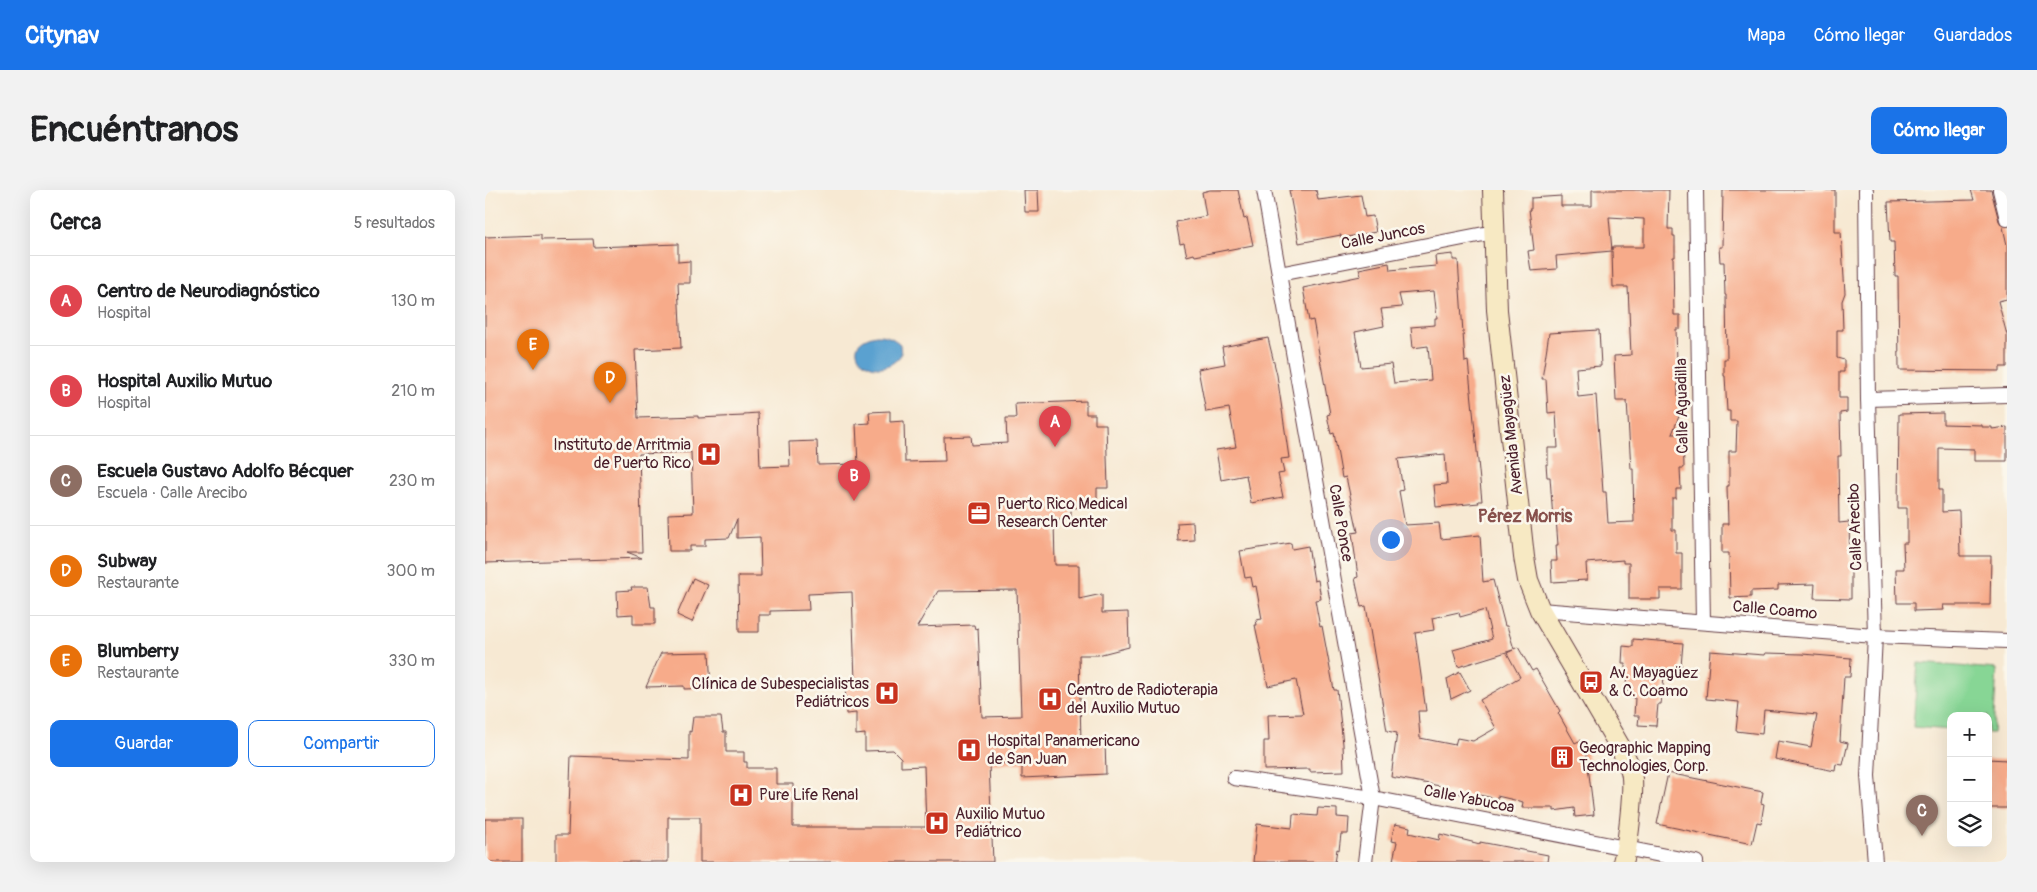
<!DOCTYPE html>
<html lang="es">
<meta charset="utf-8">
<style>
:root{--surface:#fff;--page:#f2f2f2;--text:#202124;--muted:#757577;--line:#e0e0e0;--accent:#1a73e8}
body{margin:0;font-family:Pangolin,sans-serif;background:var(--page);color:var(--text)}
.controls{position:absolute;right:15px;bottom:15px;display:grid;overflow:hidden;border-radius:10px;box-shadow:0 5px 20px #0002}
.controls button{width:45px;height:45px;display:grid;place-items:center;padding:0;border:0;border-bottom:1px solid var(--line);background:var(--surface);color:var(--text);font:25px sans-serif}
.you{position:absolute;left:905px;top:349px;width:18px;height:18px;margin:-12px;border:4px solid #fff;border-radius:50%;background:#1a73e8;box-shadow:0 0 0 8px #1a73e833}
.badge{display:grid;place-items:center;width:32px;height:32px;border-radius:50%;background:var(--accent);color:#fff;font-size:16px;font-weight:700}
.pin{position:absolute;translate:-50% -41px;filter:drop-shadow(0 1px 2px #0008)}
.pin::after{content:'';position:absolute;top:26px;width:18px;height:15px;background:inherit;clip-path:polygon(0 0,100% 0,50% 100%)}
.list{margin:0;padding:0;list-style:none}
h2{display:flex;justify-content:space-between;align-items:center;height:65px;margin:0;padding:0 20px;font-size:21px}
h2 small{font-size:16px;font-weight:400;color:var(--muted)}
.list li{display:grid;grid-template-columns:32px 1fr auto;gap:15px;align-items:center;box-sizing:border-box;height:90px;padding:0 20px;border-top:1px solid var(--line)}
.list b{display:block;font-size:19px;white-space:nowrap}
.list p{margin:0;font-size:16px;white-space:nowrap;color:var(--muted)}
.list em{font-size:16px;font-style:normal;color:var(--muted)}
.actions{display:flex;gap:10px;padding:15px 20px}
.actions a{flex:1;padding:11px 0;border:1px solid var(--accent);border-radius:10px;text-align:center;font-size:18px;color:var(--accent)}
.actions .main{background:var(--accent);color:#fff}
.icon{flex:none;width:28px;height:28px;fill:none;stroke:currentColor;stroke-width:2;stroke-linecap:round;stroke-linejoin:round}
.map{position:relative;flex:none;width:1522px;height:672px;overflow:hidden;border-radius:10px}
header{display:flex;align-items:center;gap:30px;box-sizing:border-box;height:70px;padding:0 25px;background:var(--accent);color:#fff}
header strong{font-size:24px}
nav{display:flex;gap:28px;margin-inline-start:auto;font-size:18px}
.intro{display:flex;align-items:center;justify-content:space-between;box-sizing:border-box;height:120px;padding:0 30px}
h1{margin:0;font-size:35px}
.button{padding:12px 22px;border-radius:10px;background:var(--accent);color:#fff;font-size:18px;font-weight:700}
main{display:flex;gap:30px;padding:0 30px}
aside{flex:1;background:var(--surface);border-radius:10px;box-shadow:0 5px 20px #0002}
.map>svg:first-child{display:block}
</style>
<header>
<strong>Citynav</strong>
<nav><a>Mapa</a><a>Cómo llegar</a><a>Guardados</a></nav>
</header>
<div class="intro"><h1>Encuéntranos</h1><a class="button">Cómo llegar</a></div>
<main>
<aside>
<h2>Cerca<small>5 resultados</small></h2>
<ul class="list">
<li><span class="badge" style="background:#e0444e">A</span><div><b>Centro de Neurodiagnóstico</b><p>Hospital</p></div><em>130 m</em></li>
<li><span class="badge" style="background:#e0444e">B</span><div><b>Hospital Auxilio Mutuo</b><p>Hospital</p></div><em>210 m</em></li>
<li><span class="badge" style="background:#8d6e63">C</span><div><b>Escuela Gustavo Adolfo Bécquer</b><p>Escuela · Calle Arecibo</p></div><em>230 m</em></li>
<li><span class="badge" style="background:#e8710a">D</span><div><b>Subway</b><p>Restaurante</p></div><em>300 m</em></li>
<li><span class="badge" style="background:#e8710a">E</span><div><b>Blumberry</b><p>Restaurante</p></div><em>330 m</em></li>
</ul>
<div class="actions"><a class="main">Guardar</a><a>Compartir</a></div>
</aside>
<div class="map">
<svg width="1522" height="672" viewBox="0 0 1522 672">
<rect width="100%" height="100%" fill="#fbf7ec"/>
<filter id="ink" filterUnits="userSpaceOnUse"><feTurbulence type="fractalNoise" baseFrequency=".02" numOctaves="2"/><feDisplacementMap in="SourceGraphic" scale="10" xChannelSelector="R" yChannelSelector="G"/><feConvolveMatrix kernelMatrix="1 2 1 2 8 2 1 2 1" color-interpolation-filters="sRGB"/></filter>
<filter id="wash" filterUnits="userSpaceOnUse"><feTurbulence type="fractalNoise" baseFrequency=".0096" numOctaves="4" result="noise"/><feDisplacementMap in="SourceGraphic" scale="20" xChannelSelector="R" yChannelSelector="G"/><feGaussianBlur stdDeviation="1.12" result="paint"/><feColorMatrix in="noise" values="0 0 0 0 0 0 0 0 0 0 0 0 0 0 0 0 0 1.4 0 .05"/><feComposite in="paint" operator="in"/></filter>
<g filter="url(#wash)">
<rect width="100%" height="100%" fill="#f7e9d3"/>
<polygon fill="#87d695" stroke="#687a60" points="1433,473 1512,479 1508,543 1503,543 1503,526 1466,526 1466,540 1428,537"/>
<path fill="#5aa1d0" stroke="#52607e" d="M 391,145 C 401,145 407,147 415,154 L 416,165 C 391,198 346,154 391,145 Z"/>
<g id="blocks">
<g fill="#f7ab8a" fill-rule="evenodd">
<polygon points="539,0 553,0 554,22 540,22"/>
<polygon points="725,0 753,0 759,29 762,28 768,55 710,66 709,64 702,66 699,53 695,54 691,32 721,26 717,2"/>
<polygon points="804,0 831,0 833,10 876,5 880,27 888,26 891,42 856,48 856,45 814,53"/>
<path d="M 1107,0 L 1184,0 L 1183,39 L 1188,39 L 1188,46 L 1190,46 L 1190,67 L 1188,67 L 1189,125 L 1195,125 L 1195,139 L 1191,139 L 1193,206 L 1198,216 L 1187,244 L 1198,244 L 1199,278 L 1195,278 L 1196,299 L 1191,299 L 1191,308 L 1187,308 L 1187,340 L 1191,340 L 1191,363 L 1197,363 L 1197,399 L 1175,399 L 1175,409 L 1144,409 L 1144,373 L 1138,373 L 1138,370 L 1101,373 L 1102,390 L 1067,392 L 1066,371 L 1072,371 L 1071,355 L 1073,355 L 1071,328 L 1068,329 L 1065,287 L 1062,287 L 1061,274 L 1063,274 L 1063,258 L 1073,258 L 1071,222 L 1063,223 L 1061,189 L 1057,189 L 1064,143 L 1114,140 L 1116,176 L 1091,178 L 1093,207 L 1111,205 L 1118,302 L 1121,302 L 1123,333 L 1149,332 L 1148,279 L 1146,279 L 1142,211 L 1131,211 L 1129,166 L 1146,165 L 1143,97 L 1128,97 L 1127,61 L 1071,66 L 1072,79 L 1046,81 L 1043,61 L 1049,60 L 1044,19 L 1046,19 L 1046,8 L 1076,6 L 1076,16 L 1107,16 ZM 1124,27 L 1159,29 L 1159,57 L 1127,57 L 1127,60 Z"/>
<polygon points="1238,0 1350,0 1350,42 1356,42 1360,103 1357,111 1358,140 1352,140 1352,168 1359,170 1359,182 1354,182 1354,208 1362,208 1362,222 1355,223 1356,266 1353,266 1354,333 1364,332 1365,373 1366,373 1366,409 1329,408 1330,394 1293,395 1293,400 1266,401 1266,407 1245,408 1244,363 1237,363 1237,334 1243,334 1242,296 1244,296 1244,261 1251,261 1252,231 1245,231 1245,221 1242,221 1240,186 1239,186 1239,169 1242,169 1241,105 1240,105 1239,72 1235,72 1234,57 1237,57"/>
<polygon points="1486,0 1506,0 1514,31 1518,37 1522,55 1522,109 1513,111 1522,145 1522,177 1515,177 1515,181 1414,180 1413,86 1410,86 1409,52 1405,52 1403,12 1489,10"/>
<path d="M 56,45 L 56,50 L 108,49 L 109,57 L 193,54 L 193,72 L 205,71 L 205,93 L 193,93 L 196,158 L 150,160 L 153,228 L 213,226 L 213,228 L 259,226 L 259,224 L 273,223 L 275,277 L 305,276 L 304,252 L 332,251 L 333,275 L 373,274 L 371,234 L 385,233 L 384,222 L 405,221 L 405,232 L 419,231 L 420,272 L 460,271 L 459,247 L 486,246 L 487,255 L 522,253 L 521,228 L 531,228 L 530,214 L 601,211 L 601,224 L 610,224 L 610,234 L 621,234 L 623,298 L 612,298 L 612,310 L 604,310 L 604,317 L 586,318 L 586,330 L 569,330 L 570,375 L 594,375 L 594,409 L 617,404 L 617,423 L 643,422 L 644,457 L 613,465 L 594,465 L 596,553 L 620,552 L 621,584 L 537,588 L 537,573 L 504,574 L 508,672 L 215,672 L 215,627 L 183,627 L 183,672 L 71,672 L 71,645 L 83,645 L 86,566 L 204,570 L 204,541 L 206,542 L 208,527 L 236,527 L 238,542 L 241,542 L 241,562 L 259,562 L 259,572 L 262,572 L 262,578 L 291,578 L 291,594 L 308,594 L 308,637 L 441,637 L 439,576 L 416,577 L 416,568 L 408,560 L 380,561 L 380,544 L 371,545 L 371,523 L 361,524 L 360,492 L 370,492 L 367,402 L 323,404 L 324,420 L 285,421 L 285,425 L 274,425 L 274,442 L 254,442 L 253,386 L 276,386 L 275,347 L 252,348 L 252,329 L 244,348 L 220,349 L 220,356 L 205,356 L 205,361 L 184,361 L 183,324 L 208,323 L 206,262 L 154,264 L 157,362 L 142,362 L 157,368 L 0,373 L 0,47 ZM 532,400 L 536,526 L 497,527 L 493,438 L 490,439 L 489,435 L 432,437 L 453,401 Z"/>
<path d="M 968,64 L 968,70 L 973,70 L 980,172 L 983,171 L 997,311 L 993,311 L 994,313 L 951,317 L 949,295 L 962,294 L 960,264 L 913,269 L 918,300 L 914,301 L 920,335 L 954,333 L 956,349 L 995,345 L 998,392 L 1008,390 L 1020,436 L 1022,436 L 1029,459 L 1033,457 L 1047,481 L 1051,479 L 1075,521 L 1073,523 L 1090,553 L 1096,550 L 1103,564 L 1101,565 L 1107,574 L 1103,576 L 1109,625 L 1090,627 L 1089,618 L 1069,621 L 1069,618 L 1037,618 L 1038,612 L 1012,606 L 1012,609 L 990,604 L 990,607 L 954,599 L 955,596 L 906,587 L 912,543 L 902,541 L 881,416 L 876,417 L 870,388 L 873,387 L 872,379 L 867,343 L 873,342 L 861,287 L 857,288 L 849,243 L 846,244 L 842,225 L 845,224 L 828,130 L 824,131 L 818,98 L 876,86 L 874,79 L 904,73 L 905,80 L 951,76 L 950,66 ZM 949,101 L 952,128 L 950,128 L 950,135 L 926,137 L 928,158 L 943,156 L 946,190 L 909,193 L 906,174 L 876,177 L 870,142 L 899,136 L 896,119 L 917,117 L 914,104 ZM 1000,420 L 1007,449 L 968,460 L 973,477 L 1028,460 L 1022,463 L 1035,487 L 995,510 L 1011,538 L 988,551 L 972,548 L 970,555 L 935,548 L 933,521 L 941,521 L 930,443 L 949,440 L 947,428 L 974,422 L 975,427 Z"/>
<polygon points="783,148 792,185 804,268 796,269 799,283 793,284 798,307 766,313 761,285 736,290 731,260 751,257 744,218 721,222 713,179 740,174 737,157"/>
<polygon points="1458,223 1458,234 1497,235 1497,237 1507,237 1507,239 1522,237 1522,271 1489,271 1489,259 1454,258 1454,300 1457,300 1457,322 1474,321 1475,366 1506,366 1505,415 1458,415 1459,420 1429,421 1429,413 1412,413 1411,379 1419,379 1418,353 1422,353 1422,318 1413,318 1414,224"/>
<polygon points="708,332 709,350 693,351 692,333"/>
<polygon points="806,353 807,359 823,356 829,391 833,390 836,409 830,410 835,437 837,436 849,500 852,500 858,554 859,581 825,582 825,579 779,580 779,551 784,551 783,525 818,524 811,490 783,496 770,435 772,435 771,430 777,429 771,396 768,397 766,387 760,388 755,361"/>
<polygon points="208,388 223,395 207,432 192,425"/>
<polygon points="146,397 163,397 166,417 170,417 170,434 148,434 148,424 133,425 132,401 147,400"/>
<polygon points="1148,449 1198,453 1195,488 1179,487 1176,514 1173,514 1171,536 1153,535 1154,526 1149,526 1150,508 1146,507 1147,502 1141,501 1142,480 1140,480 1140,473 1137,473 1138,456 1148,457"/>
<polygon points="1225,461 1279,465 1280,463 1317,464 1366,468 1365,487 1359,487 1355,551 1363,553 1358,575 1351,574 1350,581 1290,569 1293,551 1326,557 1332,525 1279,520 1277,544 1251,541 1254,512 1221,509"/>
<polygon points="224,462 226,498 199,499 199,496 161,497 176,463"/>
<polygon points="975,482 985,500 966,509 962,489"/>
<polygon points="1503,569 1522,570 1522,618 1503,618"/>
<polygon points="1183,583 1278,602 1276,613 1279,614 1276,633 1272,632 1267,654 1172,634"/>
<polygon points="833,618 852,619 852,627 864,628 863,644 856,644 854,660 852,659 850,672 768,672 772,634 807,638 808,624 832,626"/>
<rect x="0" y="629" width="37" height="43"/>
<polygon points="910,634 925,637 924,643 954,650 955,644 995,654 995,652 1063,665 1062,672 921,672 908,670 912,652 906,651"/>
</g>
</g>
</g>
<g filter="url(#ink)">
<use href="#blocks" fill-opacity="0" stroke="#643d44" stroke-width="1"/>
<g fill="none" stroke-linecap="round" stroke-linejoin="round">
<g stroke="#643d44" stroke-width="16">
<g id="street">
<polyline points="779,0 888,608 880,672"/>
<polyline points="1211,0 1218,432"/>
<polyline points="1381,0 1383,209 1390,446 1383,586 1390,672"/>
<polyline points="1515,0 1522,29"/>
<polyline points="794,84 1009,42"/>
<polyline points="1383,209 1522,205"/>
<polyline points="1055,420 1390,446 1522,451"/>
<polyline points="749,588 888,608 1211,672"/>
</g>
</g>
<g stroke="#643d44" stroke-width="22">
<path id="secondary" d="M 1008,0 L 1012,120 L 1039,367 L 1043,390 L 1055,420 L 1138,562 C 1140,568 1144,574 1146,581 C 1150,597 1143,655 1138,672"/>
</g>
<use href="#street" stroke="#fff" stroke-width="14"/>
<use href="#secondary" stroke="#f7e9c3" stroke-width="20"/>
</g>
</g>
<defs>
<g id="hospital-square" transform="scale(1.25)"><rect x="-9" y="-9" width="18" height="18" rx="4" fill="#c8321e" stroke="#fbf7ec"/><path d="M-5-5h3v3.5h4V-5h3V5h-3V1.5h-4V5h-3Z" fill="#fff"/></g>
<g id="office-square" transform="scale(1.25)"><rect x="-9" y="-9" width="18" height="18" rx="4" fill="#c8321e" stroke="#fbf7ec"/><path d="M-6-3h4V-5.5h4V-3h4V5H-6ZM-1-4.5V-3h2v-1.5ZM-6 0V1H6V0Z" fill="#fff"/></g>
<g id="bus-square" transform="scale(1.25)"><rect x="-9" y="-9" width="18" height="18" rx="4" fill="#c8321e" stroke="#fbf7ec"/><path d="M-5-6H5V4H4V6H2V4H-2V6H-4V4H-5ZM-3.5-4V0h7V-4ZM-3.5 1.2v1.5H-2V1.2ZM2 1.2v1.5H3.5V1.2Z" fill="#fff"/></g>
<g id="building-square" transform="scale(1.25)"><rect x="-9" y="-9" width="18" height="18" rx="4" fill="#c8321e" stroke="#fbf7ec"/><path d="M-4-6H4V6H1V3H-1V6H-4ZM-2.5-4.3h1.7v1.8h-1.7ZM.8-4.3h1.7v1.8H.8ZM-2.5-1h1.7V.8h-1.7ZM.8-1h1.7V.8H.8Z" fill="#fff"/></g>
</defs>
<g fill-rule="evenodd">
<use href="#hospital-square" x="224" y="264"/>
<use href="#office-square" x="494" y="323"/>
<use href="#bus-square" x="1106" y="492"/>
<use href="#hospital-square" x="402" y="503"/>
<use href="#hospital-square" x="565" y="509"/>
<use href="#hospital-square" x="484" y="560"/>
<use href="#building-square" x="1077" y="567"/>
<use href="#hospital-square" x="256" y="605"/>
<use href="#hospital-square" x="452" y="633"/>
</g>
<g text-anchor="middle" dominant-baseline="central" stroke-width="5" stroke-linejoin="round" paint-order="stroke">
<g font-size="16" fill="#4a1f2b" stroke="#fbf7ec">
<text transform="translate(898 46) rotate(-11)">Calle Juncos</text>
<text transform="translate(1197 216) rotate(-91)">Calle Aguadilla</text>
<text transform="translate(1026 245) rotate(-96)">Avenida Mayagüez</text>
<text transform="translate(856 333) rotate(80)">Calle Ponce</text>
<text transform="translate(1370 337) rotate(-92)">Calle Arecibo</text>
<text transform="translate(1290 420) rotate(5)">Calle Coamo</text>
<text transform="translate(984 609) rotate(11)">Calle Yabucoa</text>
</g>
<g font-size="16" fill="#4a1f2b" stroke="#fbf7ec" text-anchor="start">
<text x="206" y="255" text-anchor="end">Instituto de Arritmia<tspan x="206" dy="18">de Puerto Rico</tspan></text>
<text x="512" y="314">Puerto Rico Medical<tspan x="512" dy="18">Research Center</tspan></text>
<text x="1124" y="483">Av. Mayagüez<tspan x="1124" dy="18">&amp; C. Coamo</tspan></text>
<text x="384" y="494" text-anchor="end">Clínica de Subespecialistas<tspan x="384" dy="18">Pediátricos</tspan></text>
<text x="582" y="500">Centro de Radioterapia<tspan x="582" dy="18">del Auxilio Mutuo</tspan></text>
<text x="502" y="551">Hospital Panamericano<tspan x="502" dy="18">de San Juan</tspan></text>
<text x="1094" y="558">Geographic Mapping<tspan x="1094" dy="18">Technologies, Corp.</tspan></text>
<text x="274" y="605">Pure Life Renal</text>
<text x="470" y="624">Auxilio Mutuo<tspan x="470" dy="18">Pediátrico</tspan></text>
</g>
<g font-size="18" font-weight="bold" fill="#87504c" stroke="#fbf7ec">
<text x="1040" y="326">Pérez Morris</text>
</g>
</g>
</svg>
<div class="controls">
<button>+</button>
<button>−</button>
<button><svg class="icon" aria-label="layers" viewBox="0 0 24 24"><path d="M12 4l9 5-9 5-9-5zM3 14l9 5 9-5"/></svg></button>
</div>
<div class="you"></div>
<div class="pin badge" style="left:570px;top:257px;background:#e0444e">A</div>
<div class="pin badge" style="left:369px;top:311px;background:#e0444e">B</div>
<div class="pin badge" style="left:1437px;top:646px;background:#8d6e63">C</div>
<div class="pin badge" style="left:125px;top:213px;background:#e8710a">D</div>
<div class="pin badge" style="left:48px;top:180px;background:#e8710a">E</div>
</div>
</main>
